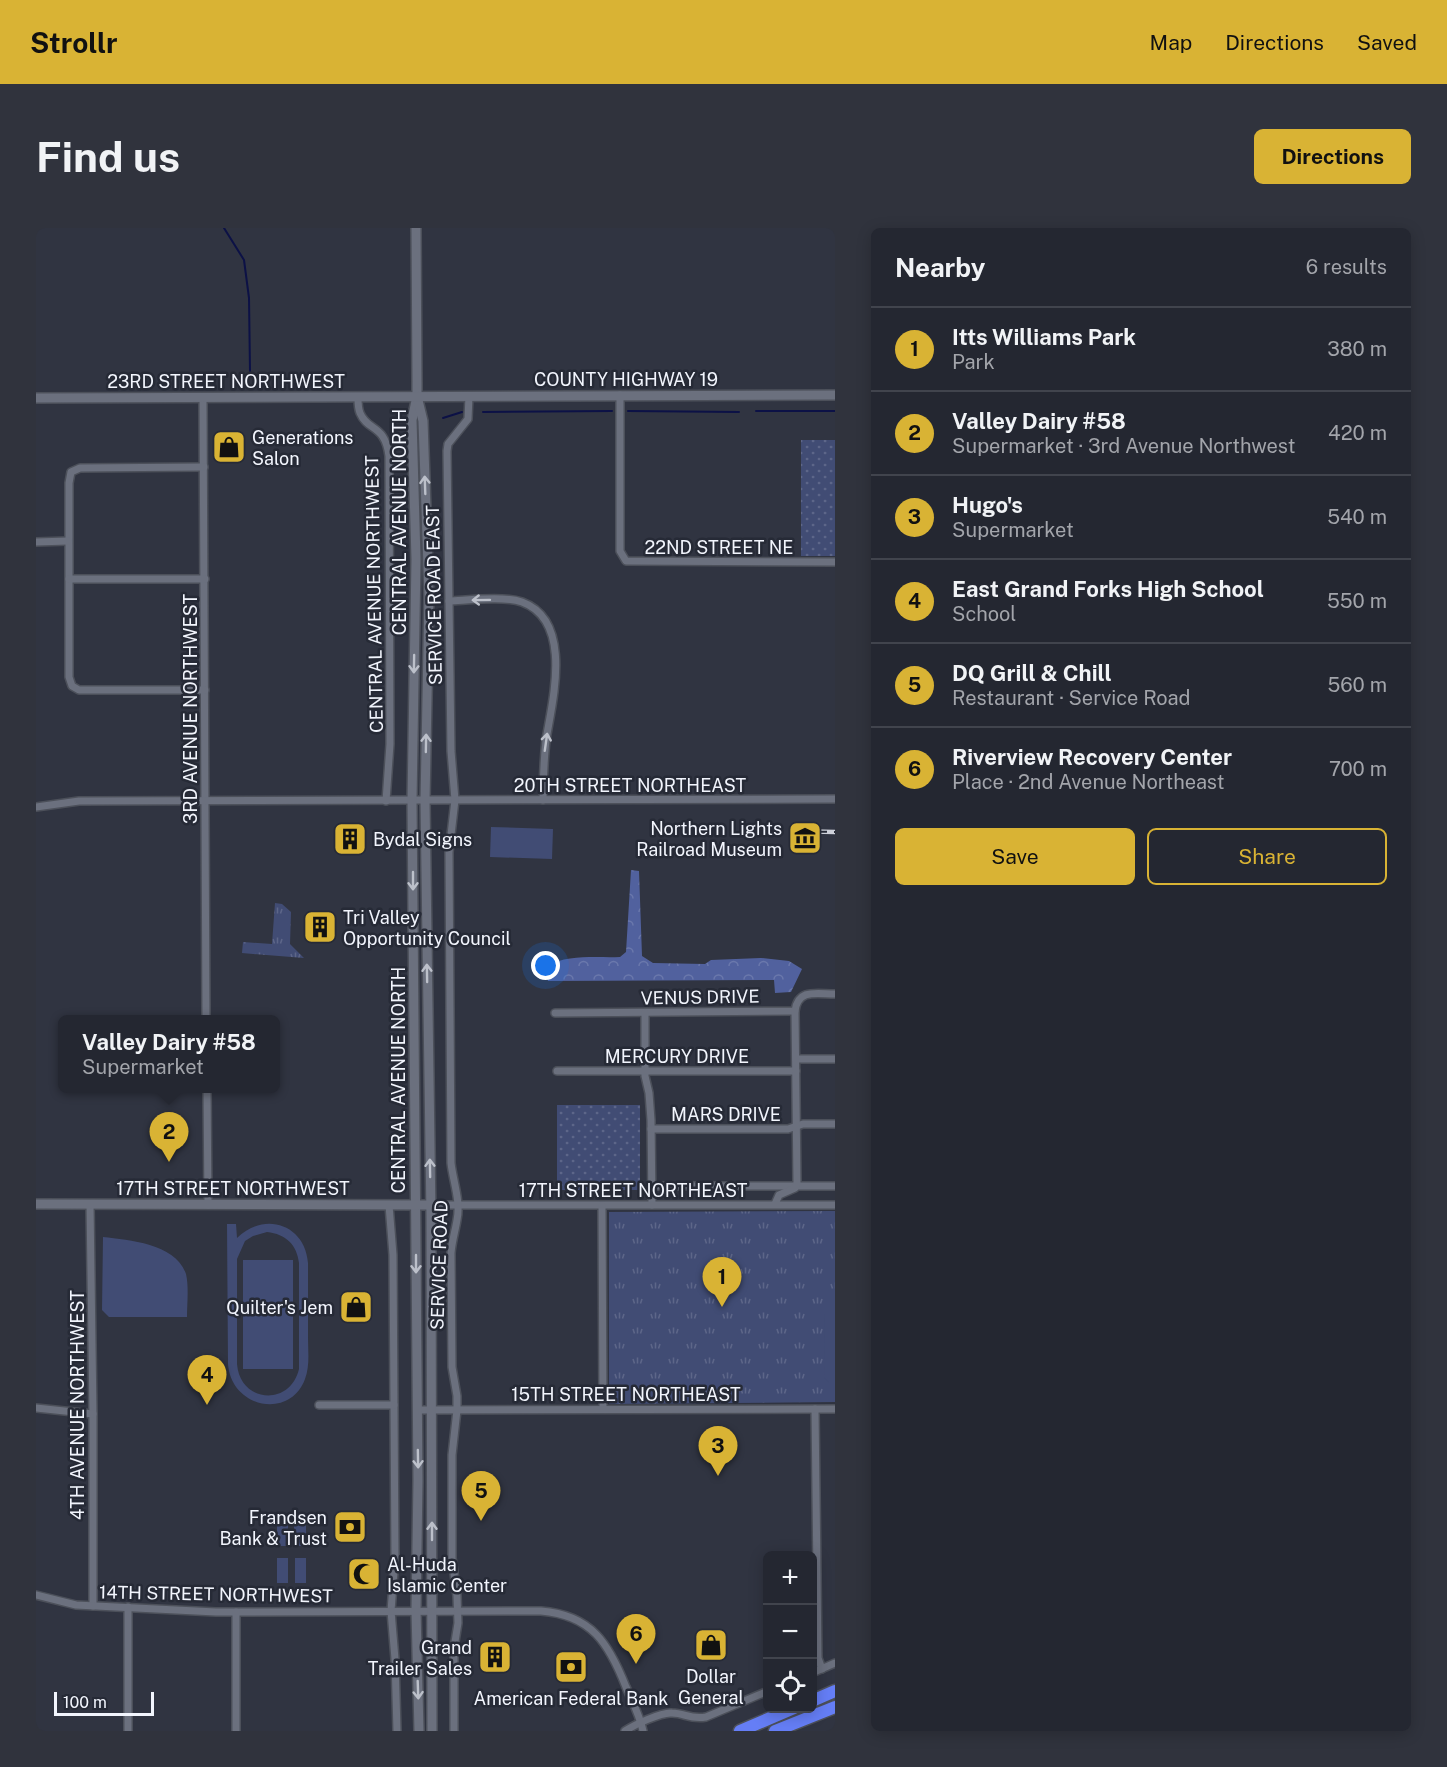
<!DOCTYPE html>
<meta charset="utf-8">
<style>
:root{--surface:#242731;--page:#30333d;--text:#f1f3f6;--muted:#a3a5ab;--line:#41444d;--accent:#d9b334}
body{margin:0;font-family:"Public Sans",sans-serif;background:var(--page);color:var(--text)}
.controls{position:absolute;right:18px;bottom:18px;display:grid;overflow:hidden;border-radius:9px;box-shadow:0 3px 15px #0003}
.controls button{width:54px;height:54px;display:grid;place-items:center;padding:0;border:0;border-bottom:2px solid var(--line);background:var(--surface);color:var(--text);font:30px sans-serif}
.scale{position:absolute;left:18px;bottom:15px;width:100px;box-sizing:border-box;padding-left:6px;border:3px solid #f2f5fd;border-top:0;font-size:16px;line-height:21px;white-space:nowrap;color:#f2f5fd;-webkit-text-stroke:4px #262a36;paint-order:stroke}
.you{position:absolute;left:510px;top:738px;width:21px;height:21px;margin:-15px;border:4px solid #fff;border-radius:50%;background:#1a73e8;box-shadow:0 0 0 9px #1a73e833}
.badge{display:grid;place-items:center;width:39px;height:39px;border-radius:50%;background:var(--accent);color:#111;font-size:20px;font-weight:700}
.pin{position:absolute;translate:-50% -50px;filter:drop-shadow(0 2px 3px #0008)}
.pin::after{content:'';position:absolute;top:32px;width:21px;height:18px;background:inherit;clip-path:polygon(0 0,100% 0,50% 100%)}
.popup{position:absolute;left:22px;top:787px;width:222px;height:78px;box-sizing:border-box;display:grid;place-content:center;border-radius:9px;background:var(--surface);filter:drop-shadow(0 2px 4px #0005);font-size:20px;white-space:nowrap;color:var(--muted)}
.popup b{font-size:22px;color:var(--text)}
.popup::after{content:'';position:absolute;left:50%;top:100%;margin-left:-12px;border:12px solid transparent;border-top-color:var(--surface)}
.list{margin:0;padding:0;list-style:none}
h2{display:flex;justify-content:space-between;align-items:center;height:78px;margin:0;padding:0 24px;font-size:26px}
h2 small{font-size:20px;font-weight:400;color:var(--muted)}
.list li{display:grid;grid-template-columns:39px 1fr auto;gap:18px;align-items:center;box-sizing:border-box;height:84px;padding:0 24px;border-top:2px solid var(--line)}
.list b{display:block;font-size:22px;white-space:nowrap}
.list p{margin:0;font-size:20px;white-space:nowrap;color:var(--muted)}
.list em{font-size:20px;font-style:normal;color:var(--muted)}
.actions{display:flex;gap:12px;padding:18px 24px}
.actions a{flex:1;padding:14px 0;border:2px solid var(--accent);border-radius:9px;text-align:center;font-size:21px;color:var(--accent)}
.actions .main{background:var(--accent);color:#111}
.icon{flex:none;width:33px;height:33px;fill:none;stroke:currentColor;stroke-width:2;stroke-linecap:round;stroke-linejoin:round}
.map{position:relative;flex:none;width:799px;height:1503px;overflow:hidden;border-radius:9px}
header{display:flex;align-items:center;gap:36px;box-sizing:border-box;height:84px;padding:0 30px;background:var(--accent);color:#111}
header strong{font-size:28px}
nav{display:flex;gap:33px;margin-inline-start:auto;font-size:21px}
.intro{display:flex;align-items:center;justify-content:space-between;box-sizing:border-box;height:144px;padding:0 36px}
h1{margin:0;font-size:42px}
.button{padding:15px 27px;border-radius:9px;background:var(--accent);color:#111;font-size:21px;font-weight:700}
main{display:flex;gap:36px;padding:0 36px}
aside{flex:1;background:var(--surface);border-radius:9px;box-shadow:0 3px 15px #0003}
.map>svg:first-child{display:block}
</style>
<header>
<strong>Strollr</strong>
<nav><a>Map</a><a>Directions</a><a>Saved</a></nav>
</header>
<div class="intro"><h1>Find us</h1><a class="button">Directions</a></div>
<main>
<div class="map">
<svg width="799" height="1503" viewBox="0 0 799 1503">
<defs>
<pattern id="grass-dots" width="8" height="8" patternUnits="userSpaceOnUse" patternTransform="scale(1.5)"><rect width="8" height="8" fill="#414c74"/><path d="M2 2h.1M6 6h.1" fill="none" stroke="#5d6689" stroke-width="1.8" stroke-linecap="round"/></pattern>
<pattern id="forest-crowns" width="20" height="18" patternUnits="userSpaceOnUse" patternTransform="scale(1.5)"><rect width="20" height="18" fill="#51619e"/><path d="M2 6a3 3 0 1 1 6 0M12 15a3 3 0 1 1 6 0" fill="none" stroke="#6a78ac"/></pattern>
<pattern id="park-tufts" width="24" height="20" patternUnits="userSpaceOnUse" patternTransform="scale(1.5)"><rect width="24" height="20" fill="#414c74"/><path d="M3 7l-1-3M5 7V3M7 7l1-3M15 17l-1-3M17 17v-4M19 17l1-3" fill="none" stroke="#5d6689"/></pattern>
</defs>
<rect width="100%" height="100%" fill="#303441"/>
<g fill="url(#grass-dots)">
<rect x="765" y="212" width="34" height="116"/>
<rect x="521" y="877" width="83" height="85"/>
</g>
<path fill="url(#forest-crowns)" d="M 595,642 L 603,643 L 606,728 L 617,735 L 669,736 L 675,732 L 725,730 L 753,733 L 766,741 L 755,764 L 739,765 L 738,752 L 512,753 L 510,744 L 511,738 C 532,726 561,730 584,729 L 590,724 Z"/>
<g fill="url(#park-tufts)">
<polygon points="239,675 246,676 255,684 254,716 268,730 206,725 207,714 236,716"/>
<polygon points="799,983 799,1174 573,1176 573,984"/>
</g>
<g fill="#414c74" fill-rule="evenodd">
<polygon points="455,599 517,601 516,631 454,629"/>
<path d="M 191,996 L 200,996 L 201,1010 C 228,983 269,996 272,1035 C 272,1060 272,1085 272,1109 C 272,1123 274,1138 269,1151 C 254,1192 195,1180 192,1136 ZM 231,1004 C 250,1006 261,1017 263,1035 L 263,1141 C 254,1179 204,1175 201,1136 L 201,1031 L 209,1013 L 217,1008 Z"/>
<path d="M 67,1009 C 94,1012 140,1016 150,1046 C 153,1059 151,1076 151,1089 L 73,1089 L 66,1082 Z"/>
<rect x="207" y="1032" width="50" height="109"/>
<polygon points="789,1084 799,1084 799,1155 793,1155 788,1149"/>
<rect x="258" y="1293" width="12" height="25"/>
<rect x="241" y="1294" width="11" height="24"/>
<rect x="241" y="1330" width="11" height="25"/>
<rect x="259" y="1330" width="11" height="25"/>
</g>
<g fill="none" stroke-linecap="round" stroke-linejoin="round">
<g stroke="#0c1146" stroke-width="2">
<polyline points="188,0 208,32 213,70 214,143"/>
<polyline points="592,183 703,184"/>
<polyline points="720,183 799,183"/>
<polyline points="447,184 576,183"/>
<polyline points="407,190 426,184"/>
</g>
<g stroke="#4c505a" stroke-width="10">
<g id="street">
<polyline points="584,167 584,323 590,333 799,334"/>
<polyline points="167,170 170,792"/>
<path d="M 322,170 C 322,175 322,180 324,185 C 332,204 349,196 353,228 L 354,516 L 350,573"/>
<polyline points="168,239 44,240 35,244 33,255 33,449 36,458 43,462 169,462"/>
<polyline points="0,314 32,313"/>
<polyline points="33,351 169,351"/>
<path d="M 413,373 C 434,372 468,368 486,374 C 538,393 516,474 510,512 C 508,532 507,552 507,572"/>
<polyline points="0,579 43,573 799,571"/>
<path d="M 519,785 L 759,783 C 762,760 781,766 799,766"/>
<polyline points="609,785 609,848 613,865 615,892 616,977"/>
<polyline points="760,831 799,831"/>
<polyline points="521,843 760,843"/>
<polyline points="171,860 172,977"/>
<polyline points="615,901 752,901 767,896 799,896"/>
<polyline points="615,958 799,958"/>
<polyline points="54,976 57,1186 57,1378"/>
<polyline points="739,976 743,967 759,960 761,955 759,783"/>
<polyline points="353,977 357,1027 359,1330 355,1383 359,1431 361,1503"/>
<polyline points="394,977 799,977"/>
<polyline points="566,978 567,1180"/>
<polyline points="283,1177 358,1177"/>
<polyline points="0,1180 57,1186"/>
<polyline points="779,1181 782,1430 786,1441"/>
<polyline points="381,1182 799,1181"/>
<path d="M 0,1367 L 40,1377 L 180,1384 L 505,1383 C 556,1387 573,1416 590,1459 C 596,1473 604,1488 607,1503"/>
<polyline points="92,1379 92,1503"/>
<polyline points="200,1384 200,1503"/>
<polyline points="776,1445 799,1435"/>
<path d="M 418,1503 L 418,1420 L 422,1395 L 421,1368 L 416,1330 L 416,1227 L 421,1182 L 421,1168 L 416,1139 L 415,1025 C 416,1013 419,1004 421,992 C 425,974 417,953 415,935 L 413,624 L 419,572 L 415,523 L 411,223 L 412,216 L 432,191 L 433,168"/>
<path d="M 589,1503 C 598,1497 625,1484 636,1485 C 649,1485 654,1492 670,1489 L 732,1463"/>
</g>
</g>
<g stroke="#4c505a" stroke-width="12">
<g id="secondary">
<polyline points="380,0 381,154 381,168 376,192 380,331 376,573 382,1253 380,1383 383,1503"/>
<polyline points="381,168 387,193 393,368 389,573 395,988 396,1503"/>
<polyline points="0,170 799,167"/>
<polyline points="0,976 394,977"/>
</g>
</g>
<g stroke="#4c505a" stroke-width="15">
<g id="highway">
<polyline points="776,1473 799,1463"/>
<polyline points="704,1503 758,1480"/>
<polyline points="739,1503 799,1479"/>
</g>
</g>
<use href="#street" stroke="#6b707e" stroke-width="7"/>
<use href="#secondary" stroke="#6b707e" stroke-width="9"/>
<use href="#highway" stroke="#657ef6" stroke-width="12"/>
<g stroke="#cdd0d9" stroke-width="4.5">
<polyline id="rail" points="756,603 799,604"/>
</g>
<use href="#rail" stroke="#262a36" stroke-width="2" stroke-dasharray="7" stroke-linecap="butt"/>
</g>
<defs><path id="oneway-shaft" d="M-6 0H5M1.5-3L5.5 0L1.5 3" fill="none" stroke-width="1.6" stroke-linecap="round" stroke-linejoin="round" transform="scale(1.5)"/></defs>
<g stroke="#bcc0ca">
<use href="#oneway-shaft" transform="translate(389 257) rotate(-92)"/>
<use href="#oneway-shaft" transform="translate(445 372) rotate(179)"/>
<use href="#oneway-shaft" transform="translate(378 436) rotate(91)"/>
<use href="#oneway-shaft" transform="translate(510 514) rotate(-82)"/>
<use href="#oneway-shaft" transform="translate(390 515) rotate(-89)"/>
<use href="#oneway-shaft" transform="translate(377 653) rotate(90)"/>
<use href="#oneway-shaft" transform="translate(391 745) rotate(-91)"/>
<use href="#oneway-shaft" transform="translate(394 940) rotate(-91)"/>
<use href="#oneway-shaft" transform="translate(380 1036) rotate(90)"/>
<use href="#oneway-shaft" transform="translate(382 1231) rotate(89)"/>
<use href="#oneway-shaft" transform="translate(396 1303) rotate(-90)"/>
<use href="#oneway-shaft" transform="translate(382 1462) rotate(88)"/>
</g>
<defs>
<g id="shop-square" transform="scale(1.725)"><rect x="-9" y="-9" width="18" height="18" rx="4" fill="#d9b334" stroke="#262a36"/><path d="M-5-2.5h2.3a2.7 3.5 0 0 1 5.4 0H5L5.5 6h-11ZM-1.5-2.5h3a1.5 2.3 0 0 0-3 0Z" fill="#111"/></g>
<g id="museum-square" transform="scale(1.725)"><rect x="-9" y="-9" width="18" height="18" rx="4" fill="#d9b334" stroke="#262a36"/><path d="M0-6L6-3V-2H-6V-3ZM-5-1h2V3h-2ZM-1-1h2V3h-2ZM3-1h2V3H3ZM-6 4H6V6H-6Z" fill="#111"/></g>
<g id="building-square" transform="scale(1.725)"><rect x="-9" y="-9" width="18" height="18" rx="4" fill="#d9b334" stroke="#262a36"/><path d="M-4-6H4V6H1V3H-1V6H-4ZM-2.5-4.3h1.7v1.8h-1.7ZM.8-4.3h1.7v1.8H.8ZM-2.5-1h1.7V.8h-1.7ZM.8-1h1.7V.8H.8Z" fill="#111"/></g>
<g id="bank-square" transform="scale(1.725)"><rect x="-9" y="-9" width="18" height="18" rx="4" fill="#d9b334" stroke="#262a36"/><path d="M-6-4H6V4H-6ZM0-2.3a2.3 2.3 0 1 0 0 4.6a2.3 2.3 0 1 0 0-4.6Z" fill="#111"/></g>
<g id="mosque-square" transform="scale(1.725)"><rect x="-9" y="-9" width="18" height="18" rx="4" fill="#d9b334" stroke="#262a36"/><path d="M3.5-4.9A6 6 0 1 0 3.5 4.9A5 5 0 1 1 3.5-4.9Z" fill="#111"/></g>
</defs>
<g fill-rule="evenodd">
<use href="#shop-square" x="193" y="219"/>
<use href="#museum-square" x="769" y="610"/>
<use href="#building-square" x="314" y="611"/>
<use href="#building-square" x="284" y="699"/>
<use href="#shop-square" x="320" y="1079"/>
<use href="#bank-square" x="314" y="1299"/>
<use href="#mosque-square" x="328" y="1346"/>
<use href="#shop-square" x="675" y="1417"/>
<use href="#building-square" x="459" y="1429"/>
<use href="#bank-square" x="535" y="1439"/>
</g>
<g text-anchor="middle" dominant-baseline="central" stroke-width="5" stroke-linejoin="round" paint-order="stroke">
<g font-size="18" fill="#f2f5fd" stroke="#262a36">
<text x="590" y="151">COUNTY HIGHWAY 19</text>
<text x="190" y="153">23RD STREET NORTHWEST</text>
<text transform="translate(363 294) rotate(-90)">CENTRAL AVENUE NORTH</text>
<text x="683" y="319">22ND STREET NE</text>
<text transform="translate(338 366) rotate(-91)">CENTRAL AVENUE NORTHWEST</text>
<text transform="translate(398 367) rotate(-91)">SERVICE ROAD EAST</text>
<text transform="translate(154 481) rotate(-90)">3RD AVENUE NORTHWEST</text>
<text x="594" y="557">20TH STREET NORTHEAST</text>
<text transform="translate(664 769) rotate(-1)">VENUS DRIVE</text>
<text x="641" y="828">MERCURY DRIVE</text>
<text transform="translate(362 852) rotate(-90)">CENTRAL AVENUE NORTH</text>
<text x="690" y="886">MARS DRIVE</text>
<text x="197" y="960">17TH STREET NORTHWEST</text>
<text x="597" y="962">17TH STREET NORTHEAST</text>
<text transform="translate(403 1037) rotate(-88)">SERVICE ROAD</text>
<text x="590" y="1166">15TH STREET NORTHEAST</text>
<text transform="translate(41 1177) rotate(-90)">4TH AVENUE NORTHWEST</text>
<text transform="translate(180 1366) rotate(1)">14TH STREET NORTHWEST</text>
</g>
<g font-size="18" fill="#f2f5fd" stroke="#262a36" text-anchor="start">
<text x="216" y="209">Generations<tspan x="216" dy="21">Salon</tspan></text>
<text x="746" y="600" text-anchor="end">Northern Lights<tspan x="746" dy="21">Railroad Museum</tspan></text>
<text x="337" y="611">Bydal Signs</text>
<text x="307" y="689">Tri Valley<tspan x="307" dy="21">Opportunity Council</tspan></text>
<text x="297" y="1079" text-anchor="end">Quilter's Jem</text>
<text x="291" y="1289" text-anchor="end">Frandsen<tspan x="291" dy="21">Bank &amp; Trust</tspan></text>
<text x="351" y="1336">Al-Huda<tspan x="351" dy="21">Islamic Center</tspan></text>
<text x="436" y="1419" text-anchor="end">Grand<tspan x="436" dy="21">Trailer Sales</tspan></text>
<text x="675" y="1448" text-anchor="middle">Dollar<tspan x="675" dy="21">General</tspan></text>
<text x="535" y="1470" text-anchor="middle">American Federal Bank</text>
</g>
</g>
</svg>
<div class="controls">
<button>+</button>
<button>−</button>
<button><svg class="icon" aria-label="locate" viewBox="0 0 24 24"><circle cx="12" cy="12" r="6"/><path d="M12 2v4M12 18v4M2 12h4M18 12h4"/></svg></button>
</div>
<div class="scale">100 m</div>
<div class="you"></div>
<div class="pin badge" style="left:686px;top:1079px">1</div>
<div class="pin badge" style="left:133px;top:934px">2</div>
<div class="popup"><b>Valley Dairy #58</b>Supermarket</div>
<div class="pin badge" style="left:682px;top:1248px">3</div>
<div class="pin badge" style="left:171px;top:1177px">4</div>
<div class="pin badge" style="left:445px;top:1293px">5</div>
<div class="pin badge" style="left:600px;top:1436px">6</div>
</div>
<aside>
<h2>Nearby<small>6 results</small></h2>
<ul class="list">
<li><span class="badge">1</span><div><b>Itts Williams Park</b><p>Park</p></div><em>380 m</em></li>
<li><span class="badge">2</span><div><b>Valley Dairy #58</b><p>Supermarket · 3rd Avenue Northwest</p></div><em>420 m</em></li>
<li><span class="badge">3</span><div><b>Hugo's</b><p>Supermarket</p></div><em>540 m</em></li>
<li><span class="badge">4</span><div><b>East Grand Forks High School</b><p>School</p></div><em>550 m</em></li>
<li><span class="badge">5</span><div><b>DQ Grill &amp; Chill</b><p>Restaurant · Service Road</p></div><em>560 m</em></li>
<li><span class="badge">6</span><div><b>Riverview Recovery Center</b><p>Place · 2nd Avenue Northeast</p></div><em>700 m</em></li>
</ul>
<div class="actions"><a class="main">Save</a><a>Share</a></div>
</aside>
</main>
